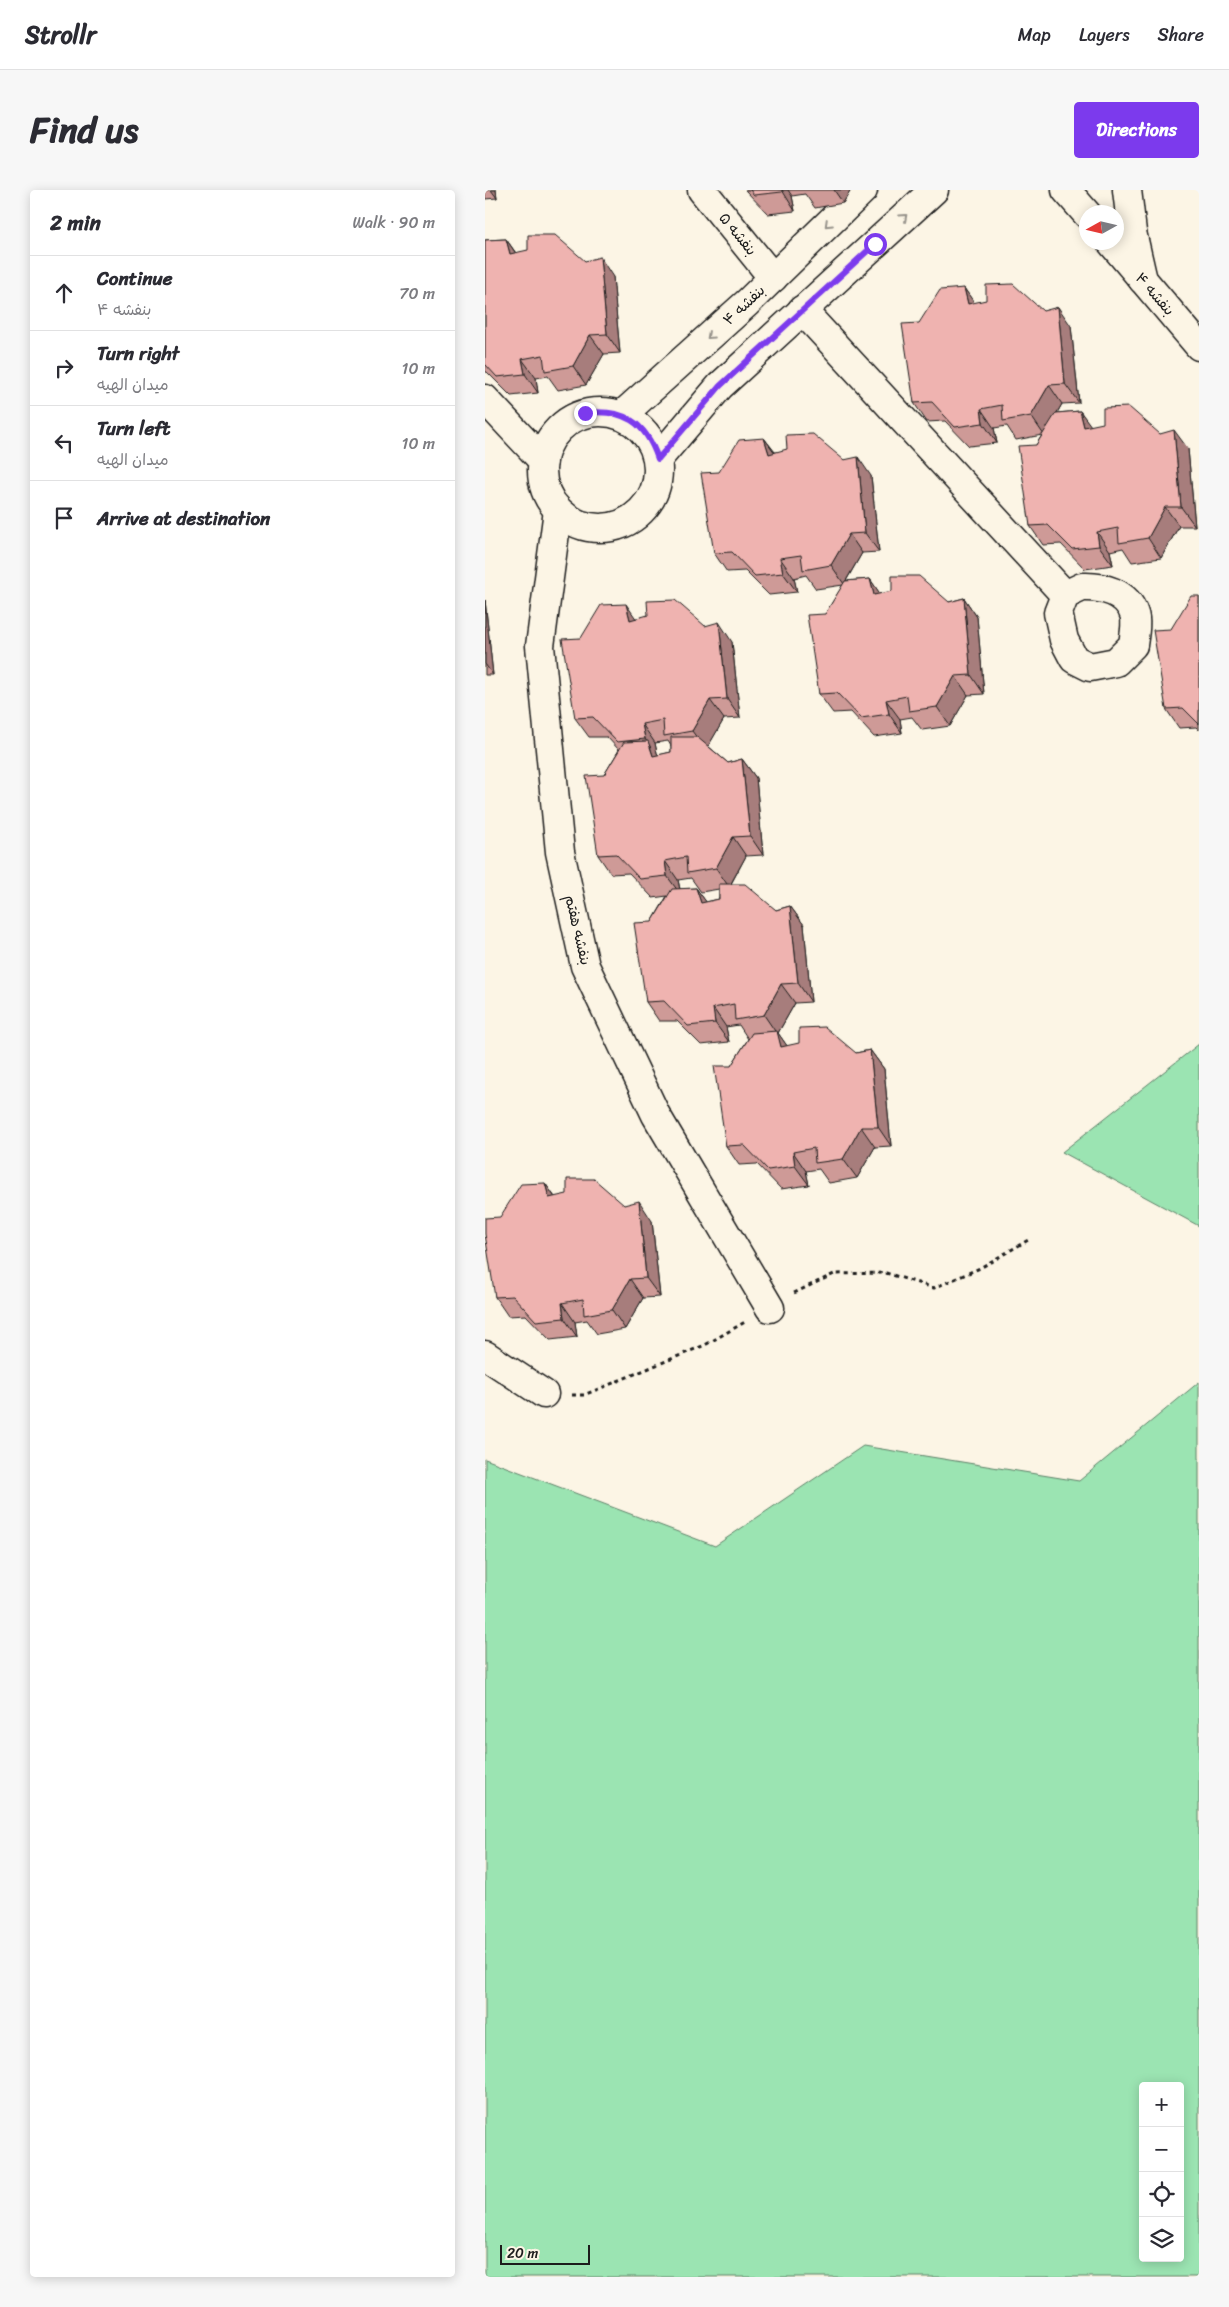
<!DOCTYPE html>
<meta charset="utf-8">
<style>
:root{--surface:#fff;--page:#f7f7f7;--text:#2b2b33;--muted:#7c7c81;--line:#e1e1e2;--accent:#7c3aed}
body{margin:0;font-family:Sriracha,"Playpen Sans Arabic",sans-serif;background:var(--page);color:var(--text)}
.controls{position:absolute;right:15px;bottom:15px;display:grid;overflow:hidden;border-radius:5px;box-shadow:0 2px 12px #0003}
.controls button{width:45px;height:45px;display:grid;place-items:center;padding:0;border:0;border-bottom:1px solid var(--line);background:var(--surface);color:var(--text);font:25px sans-serif}
.compass{position:absolute;left:594px;top:15px;width:45px;height:45px;border-radius:50%;background:var(--surface);box-shadow:0 2px 12px #0003;rotate:262deg}
.scale{position:absolute;left:15px;bottom:12px;width:90px;box-sizing:border-box;padding-left:5px;border:2px solid #1c1c1c;border-top:0;font-size:14px;line-height:18px;white-space:nowrap;color:#1c1c1c;-webkit-text-stroke:4px #fcf5e5;paint-order:stroke}
.stop{position:absolute;width:15px;height:15px;margin:-11px;border:4px solid #7c3aed;border-radius:50%;background:#fff}
.stop.end{background:#7c3aed;border-color:#fff;box-shadow:0 1px 5px #0008}
.list{margin:0;padding:0;list-style:none}
h2{display:flex;justify-content:space-between;align-items:center;height:65px;margin:0;padding:0 20px;font-size:21px}
h2 small{font-size:16px;font-weight:400;color:var(--muted)}
.list li{display:grid;grid-template-columns:32px 1fr auto;gap:15px;align-items:center;box-sizing:border-box;height:75px;padding:0 20px;border-top:1px solid var(--line)}
.list b{display:block;font-size:19px;white-space:nowrap}
.list p{margin:0;font-size:16px;white-space:nowrap;color:var(--muted)}
.list em{font-size:16px;font-style:normal;color:var(--muted)}
.icon{flex:none;width:28px;height:28px;fill:none;stroke:currentColor;stroke-width:2;stroke-linecap:round;stroke-linejoin:round}
.map{position:relative;flex:none;width:714px;height:2087px;overflow:hidden;border-radius:5px}
header{display:flex;align-items:center;gap:30px;box-sizing:border-box;height:70px;padding:0 25px;background:var(--surface);border-bottom:1px solid var(--line)}
header strong{font-size:24px}
nav{display:flex;gap:28px;margin-inline-start:auto;font-size:18px}
.intro{display:flex;align-items:center;justify-content:space-between;box-sizing:border-box;height:120px;padding:0 30px}
h1{margin:0;font-size:35px}
.button{padding:12px 22px;border-radius:5px;background:var(--accent);color:#fff;font-size:18px;font-weight:700}
main{display:flex;gap:30px;padding:0 30px}
aside{flex:1;background:var(--surface);border-radius:5px;box-shadow:0 2px 12px #0003}
.map>svg:first-child{display:block}
</style>
<header>
<strong>Strollr</strong>
<nav><a>Map</a><a>Layers</a><a>Share</a></nav>
</header>
<div class="intro"><h1>Find us</h1><a class="button">Directions</a></div>
<main>
<aside>
<h2>2 min<small>Walk · 90 m</small></h2>
<ul class="list">
<li><svg class="icon" aria-label="ahead" viewBox="0 0 24 24"><path d="M12 20V5M6 11l6-6 6 6"/></svg><div><b>Continue</b><p>بنفشه ۴</p></div><em>70 m</em></li>
<li><svg class="icon" aria-label="right" viewBox="0 0 24 24"><path d="M7 20v-9h11M14 6l5 5-5 5"/></svg><div><b>Turn right</b><p>میدان الهیه</p></div><em>10 m</em></li>
<li><svg class="icon" aria-label="left" viewBox="0 0 24 24"><path d="M17 20v-9H6M10 6l-5 5 5 5"/></svg><div><b>Turn left</b><p>میدان الهیه</p></div><em>10 m</em></li>
<li><svg class="icon" aria-label="arrive" viewBox="0 0 24 24"><path d="M6 21V4h12l-3 4 3 4H6"/></svg><div><b>Arrive at destination</b></div></li>
</ul>
</aside>
<div class="map">
<svg width="714" height="2087" viewBox="0 0 714 2087">
<rect width="100%" height="100%" fill="#fcf5e5"/>
<filter id="ink" filterUnits="userSpaceOnUse"><feTurbulence type="fractalNoise" baseFrequency=".02" numOctaves="2"/><feDisplacementMap in="SourceGraphic" scale="10" xChannelSelector="R" yChannelSelector="G"/><feConvolveMatrix kernelMatrix="1 2 1 2 8 2 1 2 1" color-interpolation-filters="sRGB"/></filter>
<g filter="url(#ink)">
<g fill="#9be4b2" stroke="#5c8067" fill-rule="evenodd">
<polygon points="714,854 714,1036 577,962"/>
<path d="M 714,1192 L 714,2087 L 0,2087 L 0,1269 L 230,1356 L 378,1256 L 594,1291 ZM 658,1896 L 695,1896 L 695,2068 L 658,2068 Z"/>
</g>
<g fill="none" stroke-linecap="round" stroke-linejoin="round">
<g stroke="#1c1c1c" stroke-width="31">
<g id="minor">
<polyline points="217,0 288,88"/>
<polyline points="317,120 580,405"/>
<polyline points="0,209 58,271"/>
<polyline points="73,320 55,456 75,662 100,776 171,925 285,1118"/>
<path d="M 597,397 C 617,396 642,402 649,424 C 652,432 649,447 648,455 L 631,472 L 605,477 L 589,469 L 579,450 L 573,423 L 580,405 Z"/>
<polyline points="0,1165 59,1204"/>
</g>
</g>
<g stroke="#1c1c1c" stroke-width="31">
<g id="tertiary">
<polyline points="642,0 647,42 658,90"/>
<circle cx="115" cy="280" r="58"/>
<polyline points="137,225 262,113 378,0"/>
<polyline points="173,269 235,196 449,0"/>
</g>
</g>
<g stroke="#1c1c1c" stroke-width="31">
<g id="secondary">
<polyline points="581,0 602,24"/>
<polyline points="626,52 714,156"/>
</g>
</g>
<g stroke="#1c1c1c" stroke-width="3" stroke-dasharray="4 4" stroke-linecap="butt">
<polyline points="309,1103 349,1084 401,1083 449,1098 495,1078 545,1049"/>
<polyline points="87,1205 99,1205 220,1155 260,1132"/>
</g>
<use href="#minor" stroke="#fcf5e5" stroke-width="28"/>
<use href="#tertiary" stroke="#fcf5e5" stroke-width="28"/>
<use href="#secondary" stroke="#fcf5e5" stroke-width="28"/>
</g>
<g fill="#ce9a97" stroke="#1c1c1c" fill-rule="evenodd">
<polygon points="0,0 11,0 12,8 0,9"/>
<polygon points="260,0 366,0 358,13 330,18 320,4 307,6 310,21 283,24"/>
<polygon points="21,49 31,63 100,71 128,87 135,163 119,164 101,195 73,200 63,186 51,188 53,203 26,206 2,182 0,182 0,50"/>
<polygon points="479,98 489,113 558,121 586,136 594,213 577,214 572,223 595,221 605,236 675,244 703,259 710,336 694,336 676,368 647,372 638,358 625,361 628,375 600,379 576,354 558,355 545,336 551,255 557,245 531,250 522,236 509,238 512,253 484,256 460,231 442,232 429,213 434,133"/>
<polygon points="279,248 290,262 359,270 386,286 394,362 377,363 361,391 385,389 395,404 464,412 479,408 492,427 499,504 483,505 465,536 437,540 427,527 415,529 417,543 389,547 366,522 348,523 334,504 340,424 358,395 331,399 321,385 309,388 312,402 284,405 260,381 242,382 229,363 234,282"/>
<polygon points="714,406 714,540 711,537 694,538 681,519 686,439"/>
<polygon points="0,410 8,485 0,485"/>
<path d="M 151,428 L 220,436 L 247,452 L 255,528 L 239,529 L 223,556 L 243,573 L 257,569 L 271,588 L 278,665 L 261,666 L 246,694 L 291,720 L 305,716 L 319,735 L 326,812 L 310,813 L 293,843 L 302,856 L 371,863 L 385,860 L 399,879 L 406,956 L 390,957 L 372,988 L 344,993 L 334,979 L 321,981 L 324,995 L 296,999 L 272,974 L 254,975 L 241,956 L 246,876 L 263,849 L 254,835 L 241,837 L 244,852 L 216,855 L 192,831 L 174,831 L 161,812 L 167,732 L 182,706 L 168,708 L 144,683 L 126,684 L 113,665 L 119,585 L 134,560 L 122,547 L 104,547 L 90,528 L 96,448 ZM 183,551 L 186,556 L 186,562 L 174,565 L 172,563 L 170,553 ZM 206,688 L 216,702 L 234,699 L 234,709 L 221,712 L 211,698 L 195,699 L 193,690 Z"/>
<polygon points="60,993 70,1007 139,1015 167,1031 175,1107 158,1108 140,1139 112,1144 102,1130 90,1132 92,1147 65,1150 41,1125 23,1126 10,1107 15,1027"/>
</g>
<g fill="#a77d7b" stroke="#1c1c1c">
<polygon points="6,0 11,0 12,8"/>
<polygon points="297,0 303,0 307,6 310,21"/>
<polygon points="349,0 366,0 358,13"/>
<polygon points="21,49 34,68 25,64"/>
<polygon points="115,67 128,87 135,163 122,144"/>
<polygon points="479,98 493,118 483,114"/>
<polygon points="573,117 586,136 594,213 580,194"/>
<polygon points="105,145 119,164 101,195 88,176"/>
<polygon points="37,169 51,188 53,203 40,184"/>
<polygon points="564,195 577,214 559,245 546,226"/>
<polygon points="496,219 509,238 512,253 498,233"/>
<polygon points="595,221 609,240 599,237"/>
<polygon points="689,240 703,259 710,336 696,317"/>
<polygon points="279,248 293,267 284,264"/>
<polygon points="373,267 386,286 394,362 380,343"/>
<polygon points="680,317 694,336 676,368 663,348"/>
<polygon points="612,342 625,361 628,375 614,356"/>
<polygon points="364,344 377,363 359,394 346,375"/>
<polygon points="295,368 309,388 312,402 298,383"/>
<polygon points="385,389 398,408 389,405"/>
<polygon points="479,408 492,427 499,504 486,485"/>
<polygon points="0,410 8,485 0,474"/>
<polygon points="141,414 154,433 145,430"/>
<polygon points="234,432 247,452 255,528 242,509"/>
<polygon points="470,486 483,505 465,536 452,517"/>
<polygon points="225,510 239,529 221,560 207,541"/>
<polygon points="401,510 415,529 417,543 404,524"/>
<polygon points="157,534 170,553 172,563 177,570 168,566 165,556 160,549"/>
<polygon points="257,569 271,588 278,665 265,646"/>
<polygon points="248,647 261,666 244,697 231,678"/>
<polygon points="180,671 193,690 196,705 182,686"/>
<polygon points="211,698 225,717 216,713"/>
<polygon points="305,716 319,735 326,812 313,793"/>
<polygon points="296,794 310,813 293,843 305,860 296,857 292,844 279,825"/>
<polygon points="228,818 241,837 244,852 230,833"/>
<polygon points="385,860 399,879 406,956 393,937"/>
<polygon points="376,937 390,957 372,988 358,969"/>
<polygon points="308,962 321,981 324,995 310,976"/>
<polygon points="60,993 73,1012 64,1008"/>
<polygon points="154,1011 167,1031 175,1107 161,1088"/>
<polygon points="145,1089 158,1108 140,1139 127,1120"/>
<polygon points="77,1113 90,1132 92,1147 79,1128"/>
</g>
<g fill="#efb3b0" stroke="#1c1c1c">
<polygon points="265,0 297,0 297,2 269,5"/>
<polygon points="43,45 70,45 100,71 115,67 122,144 105,145 88,176 60,181 58,165 37,169 40,184 12,187 0,174 0,50 21,49 25,64 43,60"/>
<polygon points="528,94 558,121 573,117 580,194 564,195 546,226 518,231 517,215 496,219 498,233 470,237 447,212 429,213 417,134 434,133 455,100 479,98 483,114 501,110 501,95"/>
<polygon points="644,217 675,244 689,240 696,317 680,317 663,348 634,353 633,338 612,342 614,356 587,359 563,335 545,336 533,256 551,255 571,223 595,221 599,237 618,233 618,218"/>
<polygon points="328,244 359,270 373,267 380,343 364,344 346,375 318,380 316,365 295,368 298,383 270,386 247,362 229,363 216,283 234,282 254,250 279,248 284,264 302,259 301,245"/>
<polygon points="407,386 434,386 464,412 479,408 486,485 470,486 452,517 424,521 422,506 401,510 404,524 376,528 352,503 334,504 322,425 340,424 360,391 385,389 389,405 407,401"/>
<polygon points="706,406 714,406 714,534 698,518 681,519 668,440 686,439"/>
<polygon points="190,410 220,436 234,432 242,509 225,510 207,541 179,546 178,530 157,534 160,549 132,552 108,527 90,528 77,449 96,448 116,415 141,414 145,430 163,425 162,411"/>
<polygon points="186,547 212,547 243,573 257,569 265,646 248,647 231,678 202,683 201,667 180,671 182,686 155,689 131,664 113,665 101,586 119,585 139,552 163,551 168,566 186,562"/>
<polygon points="234,694 260,694 291,720 305,716 313,793 296,794 279,825 250,830 249,814 228,818 230,833 203,836 179,811 161,812 149,733 167,732 187,699 211,698 216,713 234,709"/>
<polygon points="340,837 371,863 385,860 393,937 376,937 358,969 330,973 329,958 308,962 310,976 283,980 259,955 241,956 229,876 246,876 267,843 292,841 296,857 314,853 314,838"/>
<polygon points="82,989 109,989 139,1015 154,1011 161,1088 145,1089 127,1120 99,1125 98,1109 77,1113 79,1128 51,1131 28,1106 10,1107 0,1044 0,1028 15,1027 36,994 60,993 64,1008 82,1004"/>
</g>
<defs><path id="oneway-chevron" d="M-2-3.5L2.5 0L-2 3.5" fill="none" stroke-width="1.6" stroke-linecap="round" stroke-linejoin="round" transform="scale(1.25)"/></defs>
<g stroke="#97938b">
<use href="#oneway-chevron" transform="translate(419 27) rotate(-42)"/>
<use href="#oneway-chevron" transform="translate(343 34) rotate(136)"/>
<use href="#oneway-chevron" transform="translate(225 146) rotate(138)"/>
</g>
</g>
<g fill="none" stroke-linecap="round" stroke-linejoin="round" filter="url(#ink)">
<path stroke="#7c3aed" stroke-width="6" d="M 100,223 C 139,219 160,231 173,269 L 235,196 L 390,54"/>
</g>
<g text-anchor="middle" dominant-baseline="central" stroke-width="4" stroke-linejoin="round" paint-order="stroke">
<g font-size="15" fill="#1c1c1c" stroke="#fcf5e5">
<text transform="translate(253 44) rotate(51)">بنفشه ۵</text>
<text transform="translate(670 104) rotate(49)">بنفشه ۴</text>
<text transform="translate(259 115) rotate(-43)">بنفشه ۴</text>
<text transform="translate(93 740) rotate(77)">بنفشه هفتم</text>
</g>
</g>
</svg>
<div class="controls">
<button>+</button>
<button>−</button>
<button><svg class="icon" aria-label="locate" viewBox="0 0 24 24"><circle cx="12" cy="12" r="6"/><path d="M12 2v4M12 18v4M2 12h4M18 12h4"/></svg></button>
<button><svg class="icon" aria-label="layers" viewBox="0 0 24 24"><path d="M12 4l9 5-9 5-9-5zM3 14l9 5 9-5"/></svg></button>
</div>
<svg class="compass" viewBox="-18 -18 36 36"><path d="M0-13l5 13h-10z" fill="#e53935"/><path d="M0 13l5-13h-10z" fill="#7c7c81"/></svg>
<div class="scale">20 m</div>
<div class="stop" style="left:390px;top:54px"></div>
<div class="stop end" style="left:100px;top:223px"></div>
</div>
</main>
